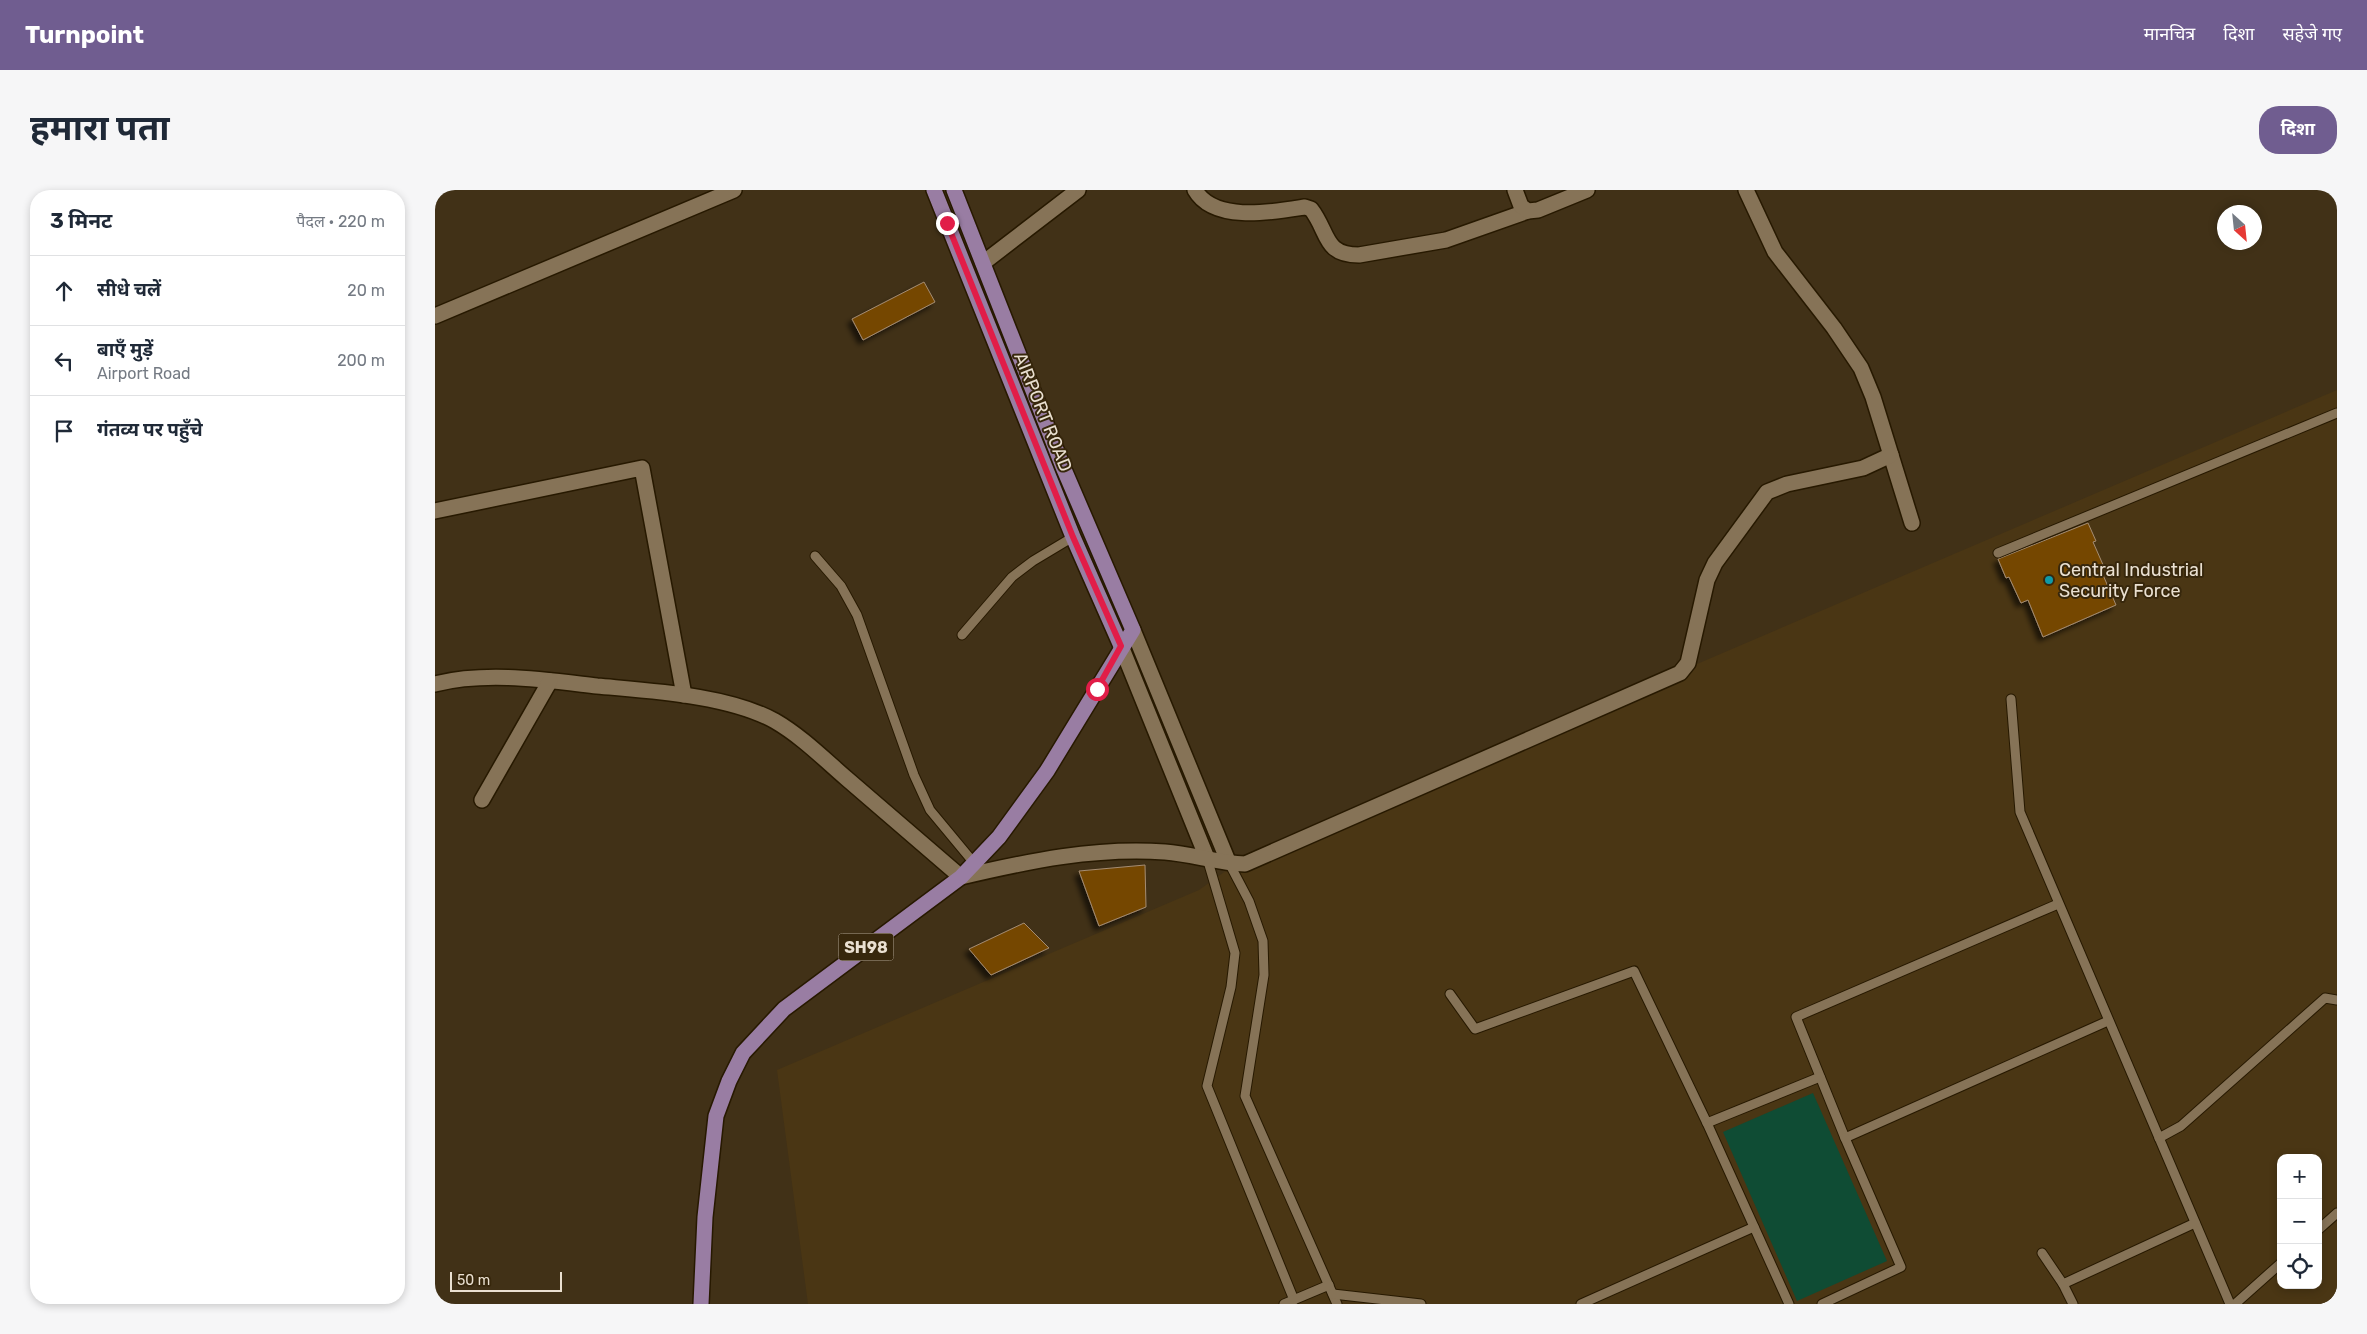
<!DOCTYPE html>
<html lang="hi">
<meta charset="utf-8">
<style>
:root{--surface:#fff;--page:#f6f6f7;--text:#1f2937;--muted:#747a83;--line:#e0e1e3;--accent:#705d90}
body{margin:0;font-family:Rubik,"Noto Sans Devanagari",sans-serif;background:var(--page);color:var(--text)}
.controls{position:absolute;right:15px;bottom:15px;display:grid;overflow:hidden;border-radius:10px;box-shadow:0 2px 8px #0003}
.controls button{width:45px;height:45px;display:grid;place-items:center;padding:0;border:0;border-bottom:1px solid var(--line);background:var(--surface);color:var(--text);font:25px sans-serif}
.compass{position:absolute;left:1782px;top:15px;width:45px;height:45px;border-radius:50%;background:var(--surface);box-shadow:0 2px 8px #0003;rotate:153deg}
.scale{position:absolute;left:15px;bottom:12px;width:112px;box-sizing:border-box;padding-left:5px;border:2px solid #eae0d1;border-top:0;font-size:14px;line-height:18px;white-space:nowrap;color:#eae0d1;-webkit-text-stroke:4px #37270c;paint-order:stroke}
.stop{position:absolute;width:15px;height:15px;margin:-11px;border:4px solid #e11d48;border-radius:50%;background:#fff}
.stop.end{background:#e11d48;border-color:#fff;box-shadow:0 1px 5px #0008}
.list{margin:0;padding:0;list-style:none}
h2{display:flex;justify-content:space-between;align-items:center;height:65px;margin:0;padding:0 20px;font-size:21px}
h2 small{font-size:16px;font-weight:400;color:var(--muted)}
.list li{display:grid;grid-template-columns:32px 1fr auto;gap:15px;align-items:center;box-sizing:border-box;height:70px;padding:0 20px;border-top:1px solid var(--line)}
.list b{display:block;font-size:19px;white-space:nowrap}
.list p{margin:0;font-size:16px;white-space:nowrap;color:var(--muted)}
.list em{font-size:16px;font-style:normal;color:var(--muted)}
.icon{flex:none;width:28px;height:28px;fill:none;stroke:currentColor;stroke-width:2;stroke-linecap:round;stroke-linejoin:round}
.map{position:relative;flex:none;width:1902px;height:1114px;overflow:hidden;border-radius:20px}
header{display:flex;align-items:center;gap:30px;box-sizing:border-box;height:70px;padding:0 25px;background:var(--accent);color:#fff}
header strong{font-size:24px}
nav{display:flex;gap:28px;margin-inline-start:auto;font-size:18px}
.intro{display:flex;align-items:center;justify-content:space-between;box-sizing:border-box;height:120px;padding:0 30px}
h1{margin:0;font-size:35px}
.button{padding:12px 22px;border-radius:20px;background:var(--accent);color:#fff;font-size:18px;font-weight:700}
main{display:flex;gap:30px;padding:0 30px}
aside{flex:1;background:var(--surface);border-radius:20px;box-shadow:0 2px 8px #0003}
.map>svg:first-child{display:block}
</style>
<header>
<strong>Turnpoint</strong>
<nav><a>मानचित्र</a><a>दिशा</a><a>सहेजे गए</a></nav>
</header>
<div class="intro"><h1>हमारा पता</h1><a class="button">दिशा</a></div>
<main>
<aside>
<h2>3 मिनट<small>पैदल · 220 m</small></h2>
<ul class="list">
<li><svg class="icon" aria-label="ahead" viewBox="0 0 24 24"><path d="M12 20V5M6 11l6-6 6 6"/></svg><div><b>सीधे चलें</b></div><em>20 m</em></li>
<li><svg class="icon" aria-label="left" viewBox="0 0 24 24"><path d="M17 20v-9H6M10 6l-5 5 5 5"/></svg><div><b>बाएँ मुड़ें</b><p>Airport Road</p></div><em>200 m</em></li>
<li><svg class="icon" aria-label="arrive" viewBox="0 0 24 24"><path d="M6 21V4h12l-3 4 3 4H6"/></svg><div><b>गंतव्य पर पहुँचे</b></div></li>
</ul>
</aside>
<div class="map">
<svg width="1902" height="1114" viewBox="0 0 1902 1114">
<defs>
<filter id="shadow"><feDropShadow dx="-4.5" dy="4.5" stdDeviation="2.5" flood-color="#0009"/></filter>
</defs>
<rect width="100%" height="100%" fill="#413117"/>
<path fill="#4a3614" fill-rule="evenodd" d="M 1902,200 L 1902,1114 L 373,1114 L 342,880 L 764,700 L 809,668 ZM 1846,968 L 1883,968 L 1883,1095 L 1846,1095 Z"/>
<polygon fill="#0f4c34" points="1378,903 1452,1071 1362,1111 1288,942"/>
<g fill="#754702" stroke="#a48c72" filter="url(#shadow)">
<polygon points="489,92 500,112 428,150 417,129"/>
<polygon points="1653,333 1661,351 1658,352 1669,377 1665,378 1681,415 1608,447 1593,410 1586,413 1574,387 1571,388 1563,369"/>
<polygon points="710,675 711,717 664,736 644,681"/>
<polygon points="589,733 614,758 556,785 534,759"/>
</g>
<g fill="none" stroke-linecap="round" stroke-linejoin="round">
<g stroke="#271900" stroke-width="11">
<g id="service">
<polyline points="1563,363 1902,223"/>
<polyline points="380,366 406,396 422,425 479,585 495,620 539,673"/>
<polyline points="527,445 577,387 598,371 638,347"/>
<polyline points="1576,509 1585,622 1795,1114"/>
<polyline points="772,668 800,763 796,797 772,896 859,1110"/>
<polyline points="793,671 814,711 828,751 829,785 810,906 902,1114"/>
<polyline points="1623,714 1361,827 1410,948 1673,831"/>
<polyline points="1015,804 1040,839 1199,781 1272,933 1385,887"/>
<polyline points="1272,933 1354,1114"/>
<polyline points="1724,948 1746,936 1890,808 1902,810"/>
<polyline points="1883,1040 1902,1023"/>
<polyline points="1607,1063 1628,1094 1760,1033"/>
<polyline points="1628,1094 1638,1114"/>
<polyline points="898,1104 986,1114"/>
<polyline points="849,1114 894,1095"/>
<polyline points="1146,1114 1319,1037"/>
<polyline points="1387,1114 1466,1077 1410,948"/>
<polyline points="1800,1114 1846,1073"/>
</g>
</g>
<g stroke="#271900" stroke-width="18">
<g id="minor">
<path d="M 760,0 C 779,33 838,22 870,17 L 876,19 C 894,42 888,65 924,65 L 1011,50 L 1093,21"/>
<polyline points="1080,0 1086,16 1093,21 1103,20 1152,0"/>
<polyline points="1311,0 1340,62 1399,138 1426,178 1438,207 1477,333"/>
<polyline points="548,73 643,0"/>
<polyline points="0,126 299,0"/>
<polyline points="0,321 207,278 249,505"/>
<polyline points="698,440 793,671"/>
<polyline points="686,456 772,668"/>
<path d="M 0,494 C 52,481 110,490 162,496 C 216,501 293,505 340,531 C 366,546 389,569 411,588 C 449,621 488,654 526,687 C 594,671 660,657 730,662 C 757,664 783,673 810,674 L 1245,483 L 1253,473 L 1272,390 L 1280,373 L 1332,302 L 1352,294 L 1428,278 L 1456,265"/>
<polyline points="47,610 115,491"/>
</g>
</g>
<g stroke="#271900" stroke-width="18">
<g id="primary">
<polyline points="499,0 638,347 686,456"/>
<polyline points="266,1114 270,1027 281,926 294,891 308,863 349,819 526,687 564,647 612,581 698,440 628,277 519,0"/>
</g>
</g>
<use href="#service" stroke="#867357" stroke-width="9"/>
<use href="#minor" stroke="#867357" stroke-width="15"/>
<use href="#primary" stroke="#997da3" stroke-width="15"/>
</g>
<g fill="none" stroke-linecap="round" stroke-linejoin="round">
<polyline stroke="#e11d48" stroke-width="6" points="512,33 638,347 686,456 662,499"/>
</g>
<circle fill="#0f9aa8" stroke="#37270c" stroke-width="2" cx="1614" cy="390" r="5"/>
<g text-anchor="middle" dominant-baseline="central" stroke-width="4" stroke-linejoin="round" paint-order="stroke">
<rect fill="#37270c" stroke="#b4a896" stroke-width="1" x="403.5" y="743.5" width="55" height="27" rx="4"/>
<g font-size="16" font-weight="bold" fill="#eae0d1">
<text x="431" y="757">SH98</text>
</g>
<g font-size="18" fill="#eae0d1" stroke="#37270c">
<text transform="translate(608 222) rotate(68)">AIRPORT ROAD</text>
</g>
<g font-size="18" fill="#eae0d1" stroke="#37270c" text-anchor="start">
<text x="1624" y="380">Central Industrial<tspan x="1624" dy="21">Security Force</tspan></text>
</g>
</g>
</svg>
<div class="controls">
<button>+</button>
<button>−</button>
<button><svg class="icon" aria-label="locate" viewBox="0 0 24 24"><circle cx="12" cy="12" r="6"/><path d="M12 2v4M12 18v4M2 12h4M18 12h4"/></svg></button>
</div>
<svg class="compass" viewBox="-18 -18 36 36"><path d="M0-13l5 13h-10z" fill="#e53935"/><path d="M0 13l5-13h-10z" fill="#747a83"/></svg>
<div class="scale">50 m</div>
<div class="stop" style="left:662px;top:499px"></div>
<div class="stop end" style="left:512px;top:33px"></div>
</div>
</main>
